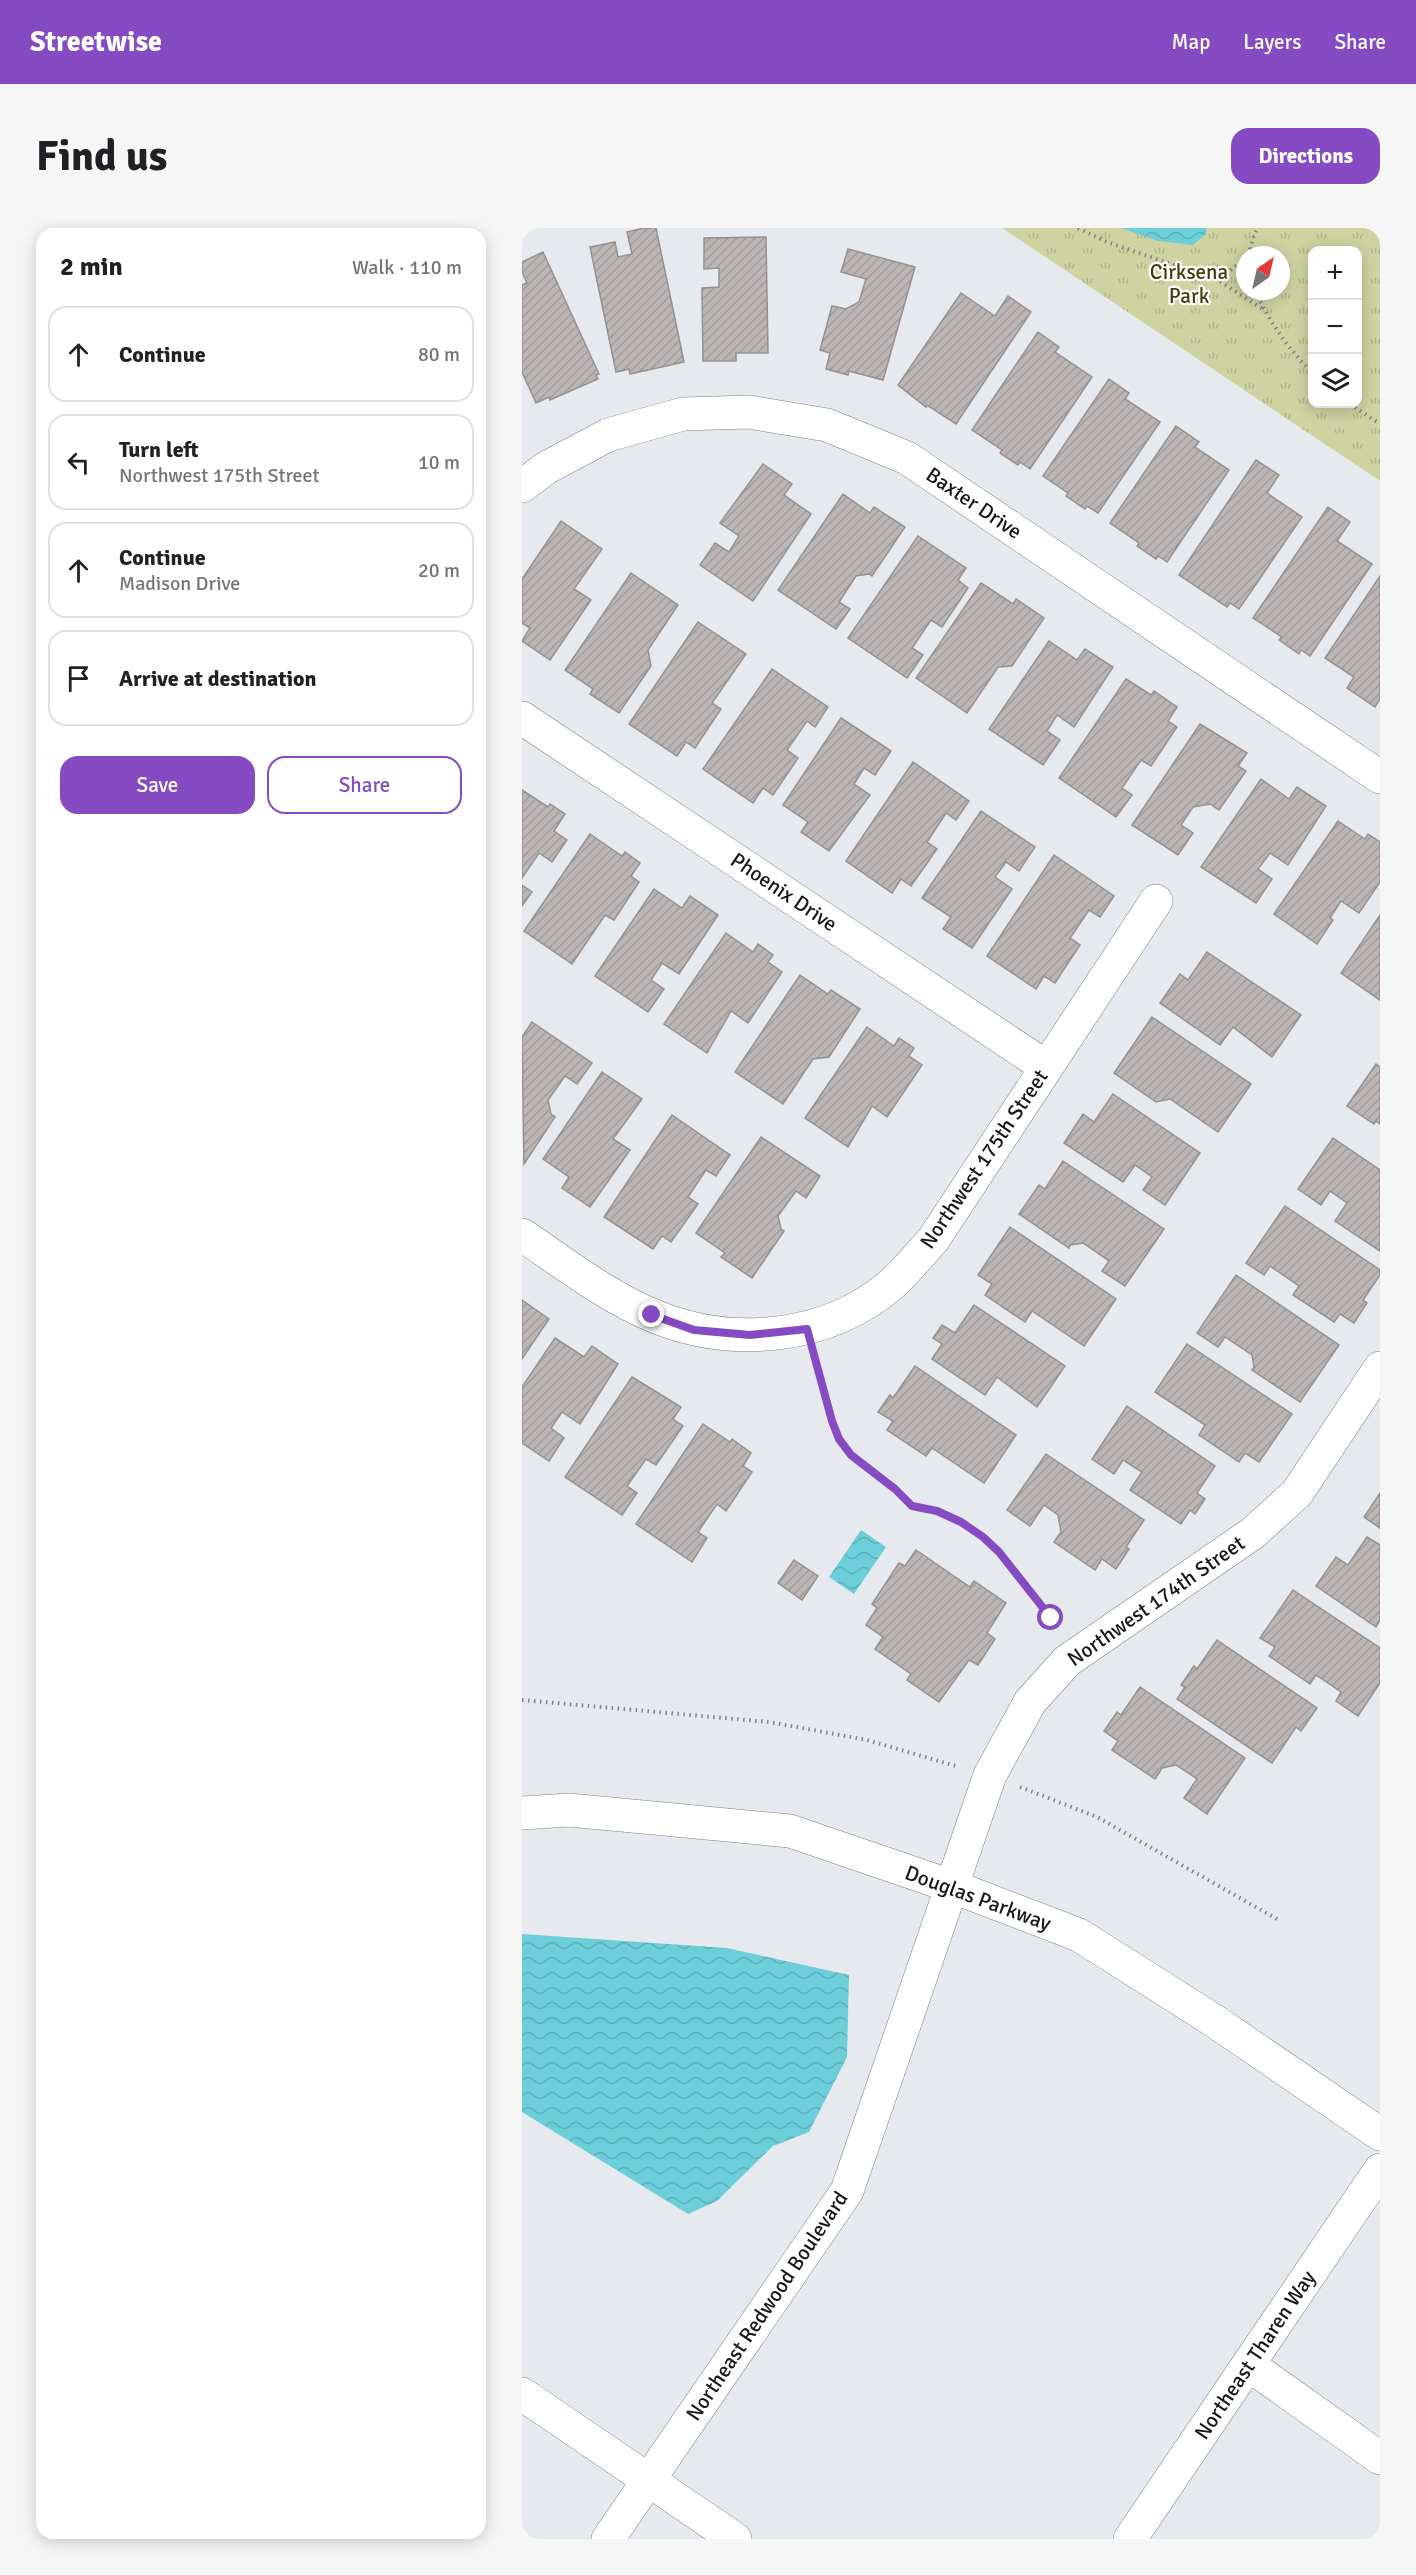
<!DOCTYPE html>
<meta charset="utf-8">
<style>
:root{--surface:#fff;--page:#f6f6f6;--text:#202124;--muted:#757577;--line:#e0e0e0;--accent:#864bc2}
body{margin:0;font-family:Signika,sans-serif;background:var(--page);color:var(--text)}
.controls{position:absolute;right:18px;top:18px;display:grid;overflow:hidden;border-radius:12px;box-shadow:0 3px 15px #0003}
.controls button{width:54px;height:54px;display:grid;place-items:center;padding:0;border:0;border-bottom:2px solid var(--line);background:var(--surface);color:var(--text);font:30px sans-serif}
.compass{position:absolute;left:714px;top:18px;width:54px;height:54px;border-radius:50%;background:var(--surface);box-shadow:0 3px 15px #0003;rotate:34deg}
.stop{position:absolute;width:18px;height:18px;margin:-14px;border:4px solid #864bc2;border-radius:50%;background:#fff}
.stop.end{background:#864bc2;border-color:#fff;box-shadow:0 2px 6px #0008}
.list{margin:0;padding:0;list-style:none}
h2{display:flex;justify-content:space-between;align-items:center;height:78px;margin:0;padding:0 24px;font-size:26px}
h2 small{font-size:20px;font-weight:400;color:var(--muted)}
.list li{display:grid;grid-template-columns:39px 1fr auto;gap:18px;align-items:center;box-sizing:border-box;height:96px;margin:0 12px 12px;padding:0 12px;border:2px solid var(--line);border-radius:18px}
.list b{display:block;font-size:22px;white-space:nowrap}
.list p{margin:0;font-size:20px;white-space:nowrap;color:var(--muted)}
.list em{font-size:20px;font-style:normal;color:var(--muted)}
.actions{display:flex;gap:12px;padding:18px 24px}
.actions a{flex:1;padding:14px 0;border:2px solid var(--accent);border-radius:18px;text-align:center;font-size:21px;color:var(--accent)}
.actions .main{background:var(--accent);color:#fff}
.icon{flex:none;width:33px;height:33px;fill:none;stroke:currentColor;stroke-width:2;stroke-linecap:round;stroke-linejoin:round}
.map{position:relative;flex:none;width:858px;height:2311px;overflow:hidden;border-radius:18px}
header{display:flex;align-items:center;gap:36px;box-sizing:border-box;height:84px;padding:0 30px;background:var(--accent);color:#fff}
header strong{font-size:28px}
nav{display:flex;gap:33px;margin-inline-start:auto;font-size:21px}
.intro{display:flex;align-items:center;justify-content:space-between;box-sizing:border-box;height:144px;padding:0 36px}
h1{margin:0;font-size:42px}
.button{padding:15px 27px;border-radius:18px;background:var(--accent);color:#fff;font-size:21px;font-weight:700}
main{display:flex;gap:36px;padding:0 36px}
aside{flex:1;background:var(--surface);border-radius:18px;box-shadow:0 3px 15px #0003}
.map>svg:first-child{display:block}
</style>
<header>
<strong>Streetwise</strong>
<nav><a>Map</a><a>Layers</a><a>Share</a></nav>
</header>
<div class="intro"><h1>Find us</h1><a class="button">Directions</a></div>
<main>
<aside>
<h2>2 min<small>Walk · 110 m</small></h2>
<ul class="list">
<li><svg class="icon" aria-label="ahead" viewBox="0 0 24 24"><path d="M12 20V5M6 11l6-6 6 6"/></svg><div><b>Continue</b></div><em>80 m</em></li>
<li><svg class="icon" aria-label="left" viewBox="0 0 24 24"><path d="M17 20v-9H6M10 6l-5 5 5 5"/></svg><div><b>Turn left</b><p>Northwest 175th Street</p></div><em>10 m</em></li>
<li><svg class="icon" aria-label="ahead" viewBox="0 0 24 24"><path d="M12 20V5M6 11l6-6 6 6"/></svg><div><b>Continue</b><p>Madison Drive</p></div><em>20 m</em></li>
<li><svg class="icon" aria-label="arrive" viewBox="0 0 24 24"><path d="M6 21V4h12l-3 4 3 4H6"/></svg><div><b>Arrive at destination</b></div></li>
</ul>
<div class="actions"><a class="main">Save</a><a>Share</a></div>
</aside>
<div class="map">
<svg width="858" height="2311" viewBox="0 0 858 2311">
<defs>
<pattern id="park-tufts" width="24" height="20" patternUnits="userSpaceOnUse" patternTransform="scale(1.5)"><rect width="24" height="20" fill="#cfd2a1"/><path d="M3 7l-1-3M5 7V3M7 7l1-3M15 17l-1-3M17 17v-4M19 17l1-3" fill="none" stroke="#b1b48a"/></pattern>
<pattern id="water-waves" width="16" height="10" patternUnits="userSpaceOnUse" patternTransform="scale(1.5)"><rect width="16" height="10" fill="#6bced8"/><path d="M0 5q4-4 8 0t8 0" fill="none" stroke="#5cb0b9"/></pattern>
<pattern id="building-hatch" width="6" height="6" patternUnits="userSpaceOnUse" patternTransform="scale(1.5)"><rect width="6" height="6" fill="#bcb5b5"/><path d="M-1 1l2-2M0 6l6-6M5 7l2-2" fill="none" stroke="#a19b9b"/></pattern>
</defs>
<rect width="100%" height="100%" fill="#e6eaef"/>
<path fill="url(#park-tufts)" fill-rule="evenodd" d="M 480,0 L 858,0 L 858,253 ZM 790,22 L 836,22 L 836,176 L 790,176 ZM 723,27 L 759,27 L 759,63 L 723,63 Z"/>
<g fill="url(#water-waves)">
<polygon points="599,0 684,0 684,6 671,17 636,13"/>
<polygon points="339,1302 364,1319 332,1366 307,1349"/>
<polygon points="0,1706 205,1720 327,1747 325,1829 287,1904 251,1918 195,1973 166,1986 0,1884"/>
</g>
<g fill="url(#building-hatch)" stroke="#96908f" stroke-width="1.5">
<polygon points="122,0 134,0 162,134 108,146 107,141 94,144 68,19 93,14 96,29 110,26 105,4"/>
<polygon points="244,9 246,125 214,125 214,133 181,133 180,60 197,59 197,40 182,41 182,10"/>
<polygon points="326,21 393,39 361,152 327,143 326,147 304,141 308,125 298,122 310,78 324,81 337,74 344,51 319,44"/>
<polygon points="21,24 77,146 74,147 76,151 28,172 27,169 14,175 0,144 0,57 5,55 0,44 0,34"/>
<polygon points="439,65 473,88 486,68 509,84 434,196 405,177 404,179 376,157"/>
<polygon points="516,104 537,119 533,124 570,149 508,241 498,234 496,237 478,225 480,222 450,202"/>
<polygon points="587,151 607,165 603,171 638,194 576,285 565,278 563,281 544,268 546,265 521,248"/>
<polygon points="654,198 677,214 673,219 707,242 645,334 636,328 634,331 615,318 617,315 588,295"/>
<polygon points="734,232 757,247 745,265 780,289 717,381 708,375 705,379 657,347"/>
<polygon points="241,236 270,256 262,267 289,286 231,373 178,337 193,315 207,324 217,308 198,295"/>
<polygon points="321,266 348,285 352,279 383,299 350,348 347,346 334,348 317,374 328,381 314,401 256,362"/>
<polygon points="806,279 828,294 815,313 850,336 788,428 779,422 777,426 757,412 760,409 731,390"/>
<polygon points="39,293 80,321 52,361 69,372 28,432 0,413 8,400 0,395 0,351"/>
<polygon points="396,308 444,340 436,352 446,360 420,399 409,392 390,420 401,427 385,450 326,410"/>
<polygon points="109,345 156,377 126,422 129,438 97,485 68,466 71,461 43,442"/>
<polygon points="858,348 858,471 853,479 825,460 832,449 803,430"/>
<polygon points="459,355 491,376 494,371 522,390 490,438 476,439 445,485 394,450"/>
<polygon points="176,394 224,426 190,475 199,481 173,520 164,514 155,528 107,496"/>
<polygon points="527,413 555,432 563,421 591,439 552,499 535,487 525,503 538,512 521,537 467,501"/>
<polygon points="250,441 306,479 293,499 285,493 265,522 276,530 251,567 241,560 231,575 181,541"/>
<polygon points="604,451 629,467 632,463 655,479 646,493 655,499 629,538 619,532 600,560 610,567 594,589 537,550"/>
<polygon points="319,490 369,523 353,547 342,540 332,556 348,567 307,623 279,604 286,594 261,577"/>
<polygon points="678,496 725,525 716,538 724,543 697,582 688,576 671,579 659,597 671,605 656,627 610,597"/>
<polygon points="391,534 447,573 434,592 424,585 405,614 415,621 389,658 379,651 370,665 324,633"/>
<polygon points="739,551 767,571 775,559 804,578 766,637 748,625 736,641 750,651 734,675 679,639"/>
<polygon points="0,562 26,579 28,576 43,586 32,603 45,612 30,634 17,625 0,650"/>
<polygon points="459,583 513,619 497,643 484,634 473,649 490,661 450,720 421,701 429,689 400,670"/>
<polygon points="816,593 843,611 846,606 858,614 858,654 837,685 819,673 808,690 811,692 795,716 752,686"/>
<polygon points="68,606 100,628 103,624 118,635 109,648 117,654 92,692 83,687 50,736 2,703"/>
<polygon points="532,627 592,668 578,689 567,682 548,710 558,717 533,755 522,748 514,761 465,728"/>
<polygon points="0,657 10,664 0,678"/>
<polygon points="132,661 160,680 168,668 196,687 157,746 140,735 129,752 142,761 126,784 73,748"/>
<polygon points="858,687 858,772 819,745"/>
<polygon points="204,705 231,724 236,716 251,727 246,734 260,744 226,795 209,783 185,825 142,796"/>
<polygon points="685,724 779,787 750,829 711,799 698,817 638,775 658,746 666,752"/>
<polygon points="278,747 306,766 309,762 338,781 307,829 291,831 261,876 213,844"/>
<polygon points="630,789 729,856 696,904 648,871 634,874 592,845"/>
<polygon points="10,794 70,835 55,856 43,848 26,872 29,886 33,889 2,936 0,809"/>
<polygon points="345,799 372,818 377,810 392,820 387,828 400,837 365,889 350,878 326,919 283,890"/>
<polygon points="854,836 858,839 858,896 854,893 852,896 825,878"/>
<polygon points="80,844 120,871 91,911 108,922 68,979 40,960 47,949 21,931"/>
<polygon points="591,866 678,925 643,977 621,962 630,949 613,937 601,954 542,915 561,886 572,894"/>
<polygon points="150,887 208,927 194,948 184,942 166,969 176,976 149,1014 140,1008 131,1021 82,989"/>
<polygon points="239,909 298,948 284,970 274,963 256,988 259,1001 262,1003 230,1050 199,1029 203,1025 174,1005"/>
<polygon points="811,910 858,942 858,1023 813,993 825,975 808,963 799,977 776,961"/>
<polygon points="541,933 642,1001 603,1058 580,1043 587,1033 561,1015 548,1017 547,1020 497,986 517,957 523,961"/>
<polygon points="763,978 858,1042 858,1047 841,1072 845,1075 832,1095 818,1086 812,1094 771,1067 777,1058 748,1038 742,1047 724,1035"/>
<polygon points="488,999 594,1071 562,1118 510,1083 503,1094 463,1067 470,1056 456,1047"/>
<polygon points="714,1047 817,1117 778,1174 730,1142 732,1139 730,1127 703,1109 696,1119 675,1105"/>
<polygon points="0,1072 27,1091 0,1131"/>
<polygon points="452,1077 543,1138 515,1179 475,1149 463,1167 410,1131 420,1116 411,1110 420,1097 433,1105"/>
<polygon points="33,1110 62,1129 70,1118 96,1136 58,1196 40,1184 29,1200 42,1210 27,1233 0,1215 0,1159"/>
<polygon points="665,1116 770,1186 737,1234 723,1225 717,1234 677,1207 683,1197 633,1164"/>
<polygon points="393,1138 494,1207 462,1255 410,1220 404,1228 365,1202 371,1193 356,1184 368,1167 371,1170"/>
<polygon points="110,1149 159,1179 151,1191 161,1198 134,1237 124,1231 105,1258 115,1265 100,1287 43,1249"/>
<polygon points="605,1178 693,1238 675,1265 683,1271 673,1286 668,1282 659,1296 608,1262 620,1244 601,1232 592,1246 570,1231"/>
<polygon points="181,1196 208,1214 210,1211 229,1225 221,1238 230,1244 204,1283 195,1276 176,1304 185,1310 170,1334 114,1296"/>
<polygon points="524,1226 622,1292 604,1319 607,1321 594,1341 580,1331 573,1342 532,1314 539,1304 536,1287 522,1277 508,1298 485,1282"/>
<polygon points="858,1265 858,1300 842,1289"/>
<polygon points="845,1309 858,1317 858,1392 854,1399 794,1358 814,1329 826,1337"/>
<polygon points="394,1322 448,1359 452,1353 484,1375 465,1405 473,1411 456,1437 447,1432 417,1474 385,1452 389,1446 353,1421 361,1409 344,1397 355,1380 350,1376 377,1335 383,1338"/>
<polygon points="272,1332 296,1348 280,1372 256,1355"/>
<polygon points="771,1362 858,1420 858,1455 836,1488 814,1473 819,1464 794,1447 788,1456 747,1428 753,1419 738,1410"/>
<polygon points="695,1412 795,1480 779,1503 774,1499 750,1535 655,1471 663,1459 659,1457 672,1438 675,1441"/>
<polygon points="618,1459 723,1530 685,1586 662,1570 675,1551 654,1537 640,1540 633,1551 590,1522 596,1513 582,1503 595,1484 599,1487"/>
</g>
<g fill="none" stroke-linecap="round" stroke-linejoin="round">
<g stroke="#7c7f84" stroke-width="34">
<g id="minor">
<polyline points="0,258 24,240 86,207 161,186 227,184 305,197 385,230 858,549"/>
<polyline points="0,490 524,839"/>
<path d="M 0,1007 C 42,1035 84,1068 132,1088 C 209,1120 306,1112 371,1055 C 385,1042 398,1026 411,1012 L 634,673"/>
<polyline points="0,1585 47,1582 268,1603 429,1658 557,1707 691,1792 858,1906"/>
<polyline points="727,2137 858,2230"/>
<polyline points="0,2166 213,2311"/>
<polyline points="86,2311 325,1963 468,1547 508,1474 545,1433 731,1305 775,1265 858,1140"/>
<polyline points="608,2311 858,1942"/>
</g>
</g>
<g stroke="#808286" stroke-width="4" stroke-dasharray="1.5 4.5" stroke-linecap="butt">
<polyline points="556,0 585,14 681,47 704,45 723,32"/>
<polyline points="729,27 728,19 735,0"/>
<polyline points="688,47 742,82"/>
<path d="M 733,63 C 748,94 765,120 790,144"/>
<polyline points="828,176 858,196"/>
<polyline points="293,1131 310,1193 317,1211 329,1228 373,1261 390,1278 415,1283 439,1294 461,1309 477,1324 529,1390"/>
<polyline points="0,1472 247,1494 345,1512 437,1539"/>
<polyline points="498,1559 575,1589 755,1691"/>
</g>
<use href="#minor" stroke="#fff" stroke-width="33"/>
</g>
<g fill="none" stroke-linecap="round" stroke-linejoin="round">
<polyline stroke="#864bc2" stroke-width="8" points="130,1087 172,1102 228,1107 285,1101 310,1193 317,1211 329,1227 373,1261 390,1278 415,1283 439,1294 461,1309 477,1324 529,1390"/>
</g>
<g text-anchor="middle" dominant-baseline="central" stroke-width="4.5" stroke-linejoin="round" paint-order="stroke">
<g font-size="21" fill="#3f4007" stroke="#fff">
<text x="667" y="44">Cirksena<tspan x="667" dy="24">Park</tspan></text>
</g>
<g font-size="21" fill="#151618" stroke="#fff">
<text transform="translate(452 275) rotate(34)">Baxter Drive</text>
<text transform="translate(262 664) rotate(34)">Phoenix Drive</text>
<text transform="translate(462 931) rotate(-56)">Northwest 175th Street</text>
<text transform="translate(634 1373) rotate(-35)">Northwest 174th Street</text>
<text transform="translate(456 1670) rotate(20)">Douglas Parkway</text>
<text transform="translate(245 2078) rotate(-56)">Northeast Redwood Boulevard</text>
<text transform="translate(733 2127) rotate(-56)">Northeast Tharen Way</text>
</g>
</g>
</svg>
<div class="controls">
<button>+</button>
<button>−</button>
<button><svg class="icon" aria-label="layers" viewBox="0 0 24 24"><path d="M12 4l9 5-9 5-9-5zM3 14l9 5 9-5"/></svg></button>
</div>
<svg class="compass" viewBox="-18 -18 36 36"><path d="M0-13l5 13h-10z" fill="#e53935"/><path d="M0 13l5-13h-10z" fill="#757577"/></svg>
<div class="stop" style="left:529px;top:1390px"></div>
<div class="stop end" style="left:130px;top:1087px"></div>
</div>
</main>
